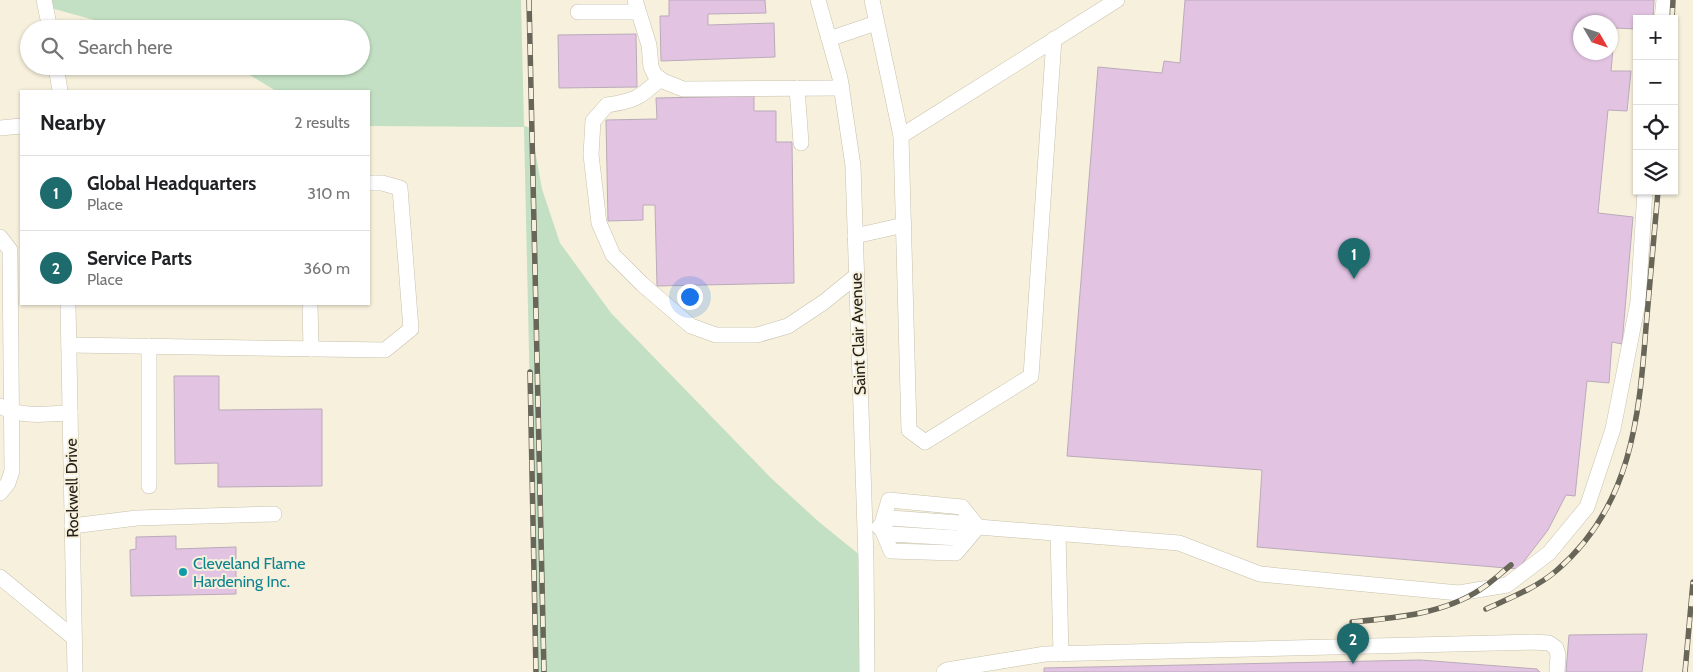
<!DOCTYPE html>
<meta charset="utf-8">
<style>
:root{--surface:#fff;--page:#f2f2f2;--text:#202124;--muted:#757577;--line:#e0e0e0;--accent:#1e6b6d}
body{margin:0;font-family:Cabin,sans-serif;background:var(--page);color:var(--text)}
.controls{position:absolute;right:15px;top:15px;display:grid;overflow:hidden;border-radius:0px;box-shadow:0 1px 4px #0004}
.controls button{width:45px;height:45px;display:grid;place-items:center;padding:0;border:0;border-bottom:1px solid var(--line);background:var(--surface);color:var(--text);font:25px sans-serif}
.compass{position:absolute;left:1573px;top:15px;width:45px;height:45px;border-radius:50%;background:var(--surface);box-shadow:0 1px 4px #0004;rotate:129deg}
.you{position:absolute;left:689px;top:296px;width:18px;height:18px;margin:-12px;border:4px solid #fff;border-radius:50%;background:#1a73e8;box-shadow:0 0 0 8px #1a73e833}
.badge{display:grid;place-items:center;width:32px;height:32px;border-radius:50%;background:var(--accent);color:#fff;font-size:16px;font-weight:700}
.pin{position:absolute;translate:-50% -41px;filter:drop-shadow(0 1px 2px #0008)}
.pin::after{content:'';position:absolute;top:26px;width:18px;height:15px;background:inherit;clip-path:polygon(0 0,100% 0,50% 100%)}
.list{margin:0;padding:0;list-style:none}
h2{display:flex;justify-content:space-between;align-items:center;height:65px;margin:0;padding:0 20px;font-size:21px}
h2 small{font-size:16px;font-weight:400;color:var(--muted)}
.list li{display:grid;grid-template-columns:32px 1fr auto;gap:15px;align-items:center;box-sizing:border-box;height:75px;padding:0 20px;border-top:1px solid var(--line)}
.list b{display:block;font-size:19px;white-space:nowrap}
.list p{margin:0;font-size:16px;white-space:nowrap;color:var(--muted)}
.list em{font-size:16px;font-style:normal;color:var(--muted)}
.icon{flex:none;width:28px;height:28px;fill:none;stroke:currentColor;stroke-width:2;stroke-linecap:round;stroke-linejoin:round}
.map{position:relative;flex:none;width:1693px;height:672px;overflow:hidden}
.search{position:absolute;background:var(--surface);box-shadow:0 1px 4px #0004;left:20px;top:20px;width:350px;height:55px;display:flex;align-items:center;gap:12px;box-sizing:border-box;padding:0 18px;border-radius:28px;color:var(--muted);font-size:19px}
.panel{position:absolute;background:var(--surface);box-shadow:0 1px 4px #0004;left:20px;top:90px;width:350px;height:215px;border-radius:0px}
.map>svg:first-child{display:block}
</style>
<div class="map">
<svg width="1693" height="672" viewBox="0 0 1693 672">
<rect width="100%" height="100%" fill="#f7f0dc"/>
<polygon fill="#c3e0c4" points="44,0 521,0 524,126 531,128 542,189 560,243 611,313 772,479 819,522 866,560 867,672 536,672 524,127 369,126 369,91 276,91 235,66 361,66 361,29 127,29 47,7"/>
<g fill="#e2c4e2" stroke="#baaaba" fill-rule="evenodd">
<polygon points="669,0 765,0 766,13 708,14 708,25 774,23 775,57 661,61 660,16 669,16"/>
<path d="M 1185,0 L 1654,0 L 1653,19 L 1637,19 L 1637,29 L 1615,28 L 1611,71 L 1631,71 L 1627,111 L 1608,110 L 1598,213 L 1633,217 L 1622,344 L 1612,342 L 1609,383 L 1587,381 L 1575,496 L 1566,495 L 1548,530 L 1518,569 L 1257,547 L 1262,470 L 1067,456 L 1098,67 L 1162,73 L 1164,61 L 1180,63 ZM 1580,22 L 1610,22 L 1610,52 L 1580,52 Z"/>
<polygon points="636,34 637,87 559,88 558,35"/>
<polygon points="754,96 754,111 776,111 776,142 792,142 794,283 657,286 655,205 643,205 643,220 608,221 606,120 657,119 656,98"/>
<polygon points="174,376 219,376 219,410 322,409 322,486 218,487 218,463 175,464"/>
<polygon points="176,536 176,549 236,547 236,594 131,596 130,550 136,549 136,537"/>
<polygon points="1647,634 1642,672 1566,672 1569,635"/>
<polygon points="1420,660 1537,669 1540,672 1044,672 1044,668"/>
</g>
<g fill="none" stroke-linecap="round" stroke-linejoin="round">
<g stroke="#c7c1ad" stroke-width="16">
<g id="minor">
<polyline points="44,0 50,29"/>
<polyline points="635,0 649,45 651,67 655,75 663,81 683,89 842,88"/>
<polyline points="818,0 840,78 853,166 866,560 867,672"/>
<polyline points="872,0 901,136 909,430 925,442 1031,376 1054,39"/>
<polyline points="578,12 638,12"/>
<polyline points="1662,19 1664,0"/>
<polyline points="829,39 876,23"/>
<polyline points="56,66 60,91"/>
<path d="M 660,79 C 640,98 634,101 607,105 L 593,121 L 591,155 L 599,223 L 613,255 L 642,284 L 691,326 L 716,335 L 757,335 L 788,326 L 824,302 L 856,276"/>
<polyline points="797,88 801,143"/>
<polyline points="0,128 21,126"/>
<polyline points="901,136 1117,0"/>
<polyline points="855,236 904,225"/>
<polyline points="0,237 10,250 12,471 8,483 0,493"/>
<polyline points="68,304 75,672"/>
<polyline points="310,304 311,349"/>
<polyline points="69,345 385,350 411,329 400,188 382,183 369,183"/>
<polyline points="149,346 149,486"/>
<path d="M 0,406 C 21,418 47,414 70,413"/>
<polygon points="889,500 962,507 978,527 956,553 891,551 881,527"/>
<polyline points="72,526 137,518 274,514"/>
<polyline points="879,527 881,527 890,534 958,538 973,530"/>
<polyline points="881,527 890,518 960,523 978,527 1179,543 1260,574 1459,593 1507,585 1549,553 1587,507 1613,429 1638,302 1645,191"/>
<polyline points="1058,534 1061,654"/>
<polyline points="0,577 74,638"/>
<polyline points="944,672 947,670 1045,654 1532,642 1549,643 1556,648 1558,655 1557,672"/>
</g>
</g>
<use href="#minor" stroke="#fff" stroke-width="15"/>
<g stroke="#686559" stroke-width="5.5">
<g id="rail">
<polyline points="529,0 544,672"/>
<polyline points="1672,19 1673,0"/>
<polyline points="530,372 536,672"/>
<path d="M 1486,609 C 1510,598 1536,588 1556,571 C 1631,507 1639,419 1646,327 C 1650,282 1654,236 1658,191"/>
<path d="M 1352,622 C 1395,618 1444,614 1481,589 C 1492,582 1501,573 1511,565"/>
<polyline points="1685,672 1693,582"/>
</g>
</g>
<use href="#rail" stroke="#f7f0dc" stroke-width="4" stroke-dasharray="11" stroke-linecap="butt"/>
</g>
<circle fill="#0f9aa8" stroke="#f7f0dc" stroke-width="2" cx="183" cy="572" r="5"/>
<g text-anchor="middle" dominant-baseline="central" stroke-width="4" stroke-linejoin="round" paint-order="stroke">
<g font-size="16" fill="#222019" stroke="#f7f0dc">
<text transform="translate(858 334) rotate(-92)">Saint Clair Avenue</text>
<text transform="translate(72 488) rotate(-91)">Rockwell Drive</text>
</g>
<g font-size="16" fill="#0d838f" stroke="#f7f0dc" text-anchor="start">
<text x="193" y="563">Cleveland Flame<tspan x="193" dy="18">Hardening Inc.</tspan></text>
</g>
</g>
</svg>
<div class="controls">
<button>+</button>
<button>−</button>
<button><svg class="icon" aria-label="locate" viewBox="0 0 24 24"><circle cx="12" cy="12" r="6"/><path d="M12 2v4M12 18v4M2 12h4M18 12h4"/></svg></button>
<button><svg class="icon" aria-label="layers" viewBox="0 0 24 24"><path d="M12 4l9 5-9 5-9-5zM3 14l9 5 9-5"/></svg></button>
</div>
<svg class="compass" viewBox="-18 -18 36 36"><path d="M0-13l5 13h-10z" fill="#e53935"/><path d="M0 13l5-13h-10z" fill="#757577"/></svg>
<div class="you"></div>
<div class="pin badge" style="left:1354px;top:279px">1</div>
<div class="pin badge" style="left:1353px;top:664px">2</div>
<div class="search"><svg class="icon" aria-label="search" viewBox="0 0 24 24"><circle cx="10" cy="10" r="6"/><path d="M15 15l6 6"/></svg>Search here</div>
<section class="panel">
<h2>Nearby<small>2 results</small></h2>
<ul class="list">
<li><span class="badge">1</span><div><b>Global Headquarters</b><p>Place</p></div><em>310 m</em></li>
<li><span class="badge">2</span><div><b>Service Parts</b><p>Place</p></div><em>360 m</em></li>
</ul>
</section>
</div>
